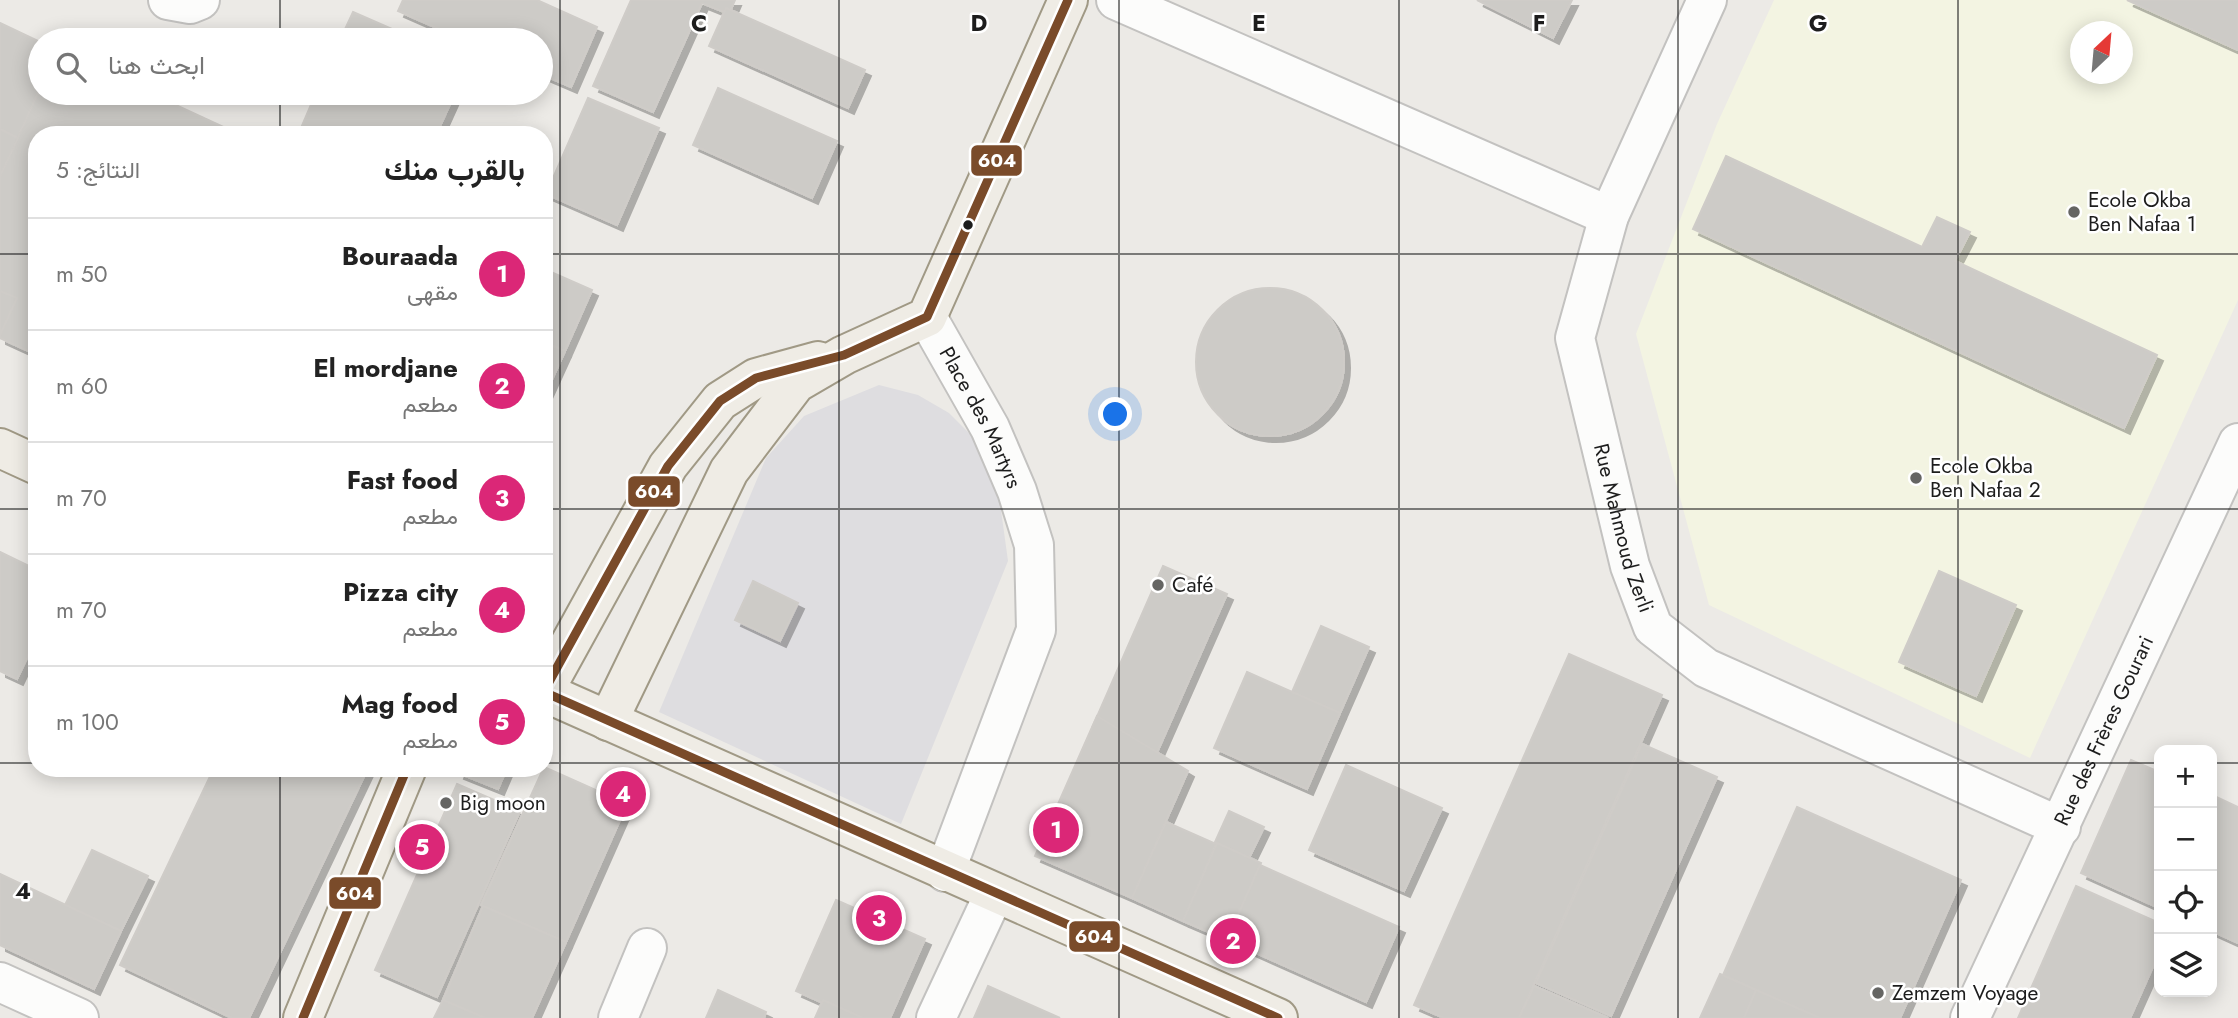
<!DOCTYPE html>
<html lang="ar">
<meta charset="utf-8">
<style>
:root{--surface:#fff;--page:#f6f6f6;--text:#222;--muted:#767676;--line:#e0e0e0;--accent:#db2777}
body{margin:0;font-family:Jost,Vazirmatn,sans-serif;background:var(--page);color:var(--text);direction:rtl}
.controls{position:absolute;right:21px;bottom:21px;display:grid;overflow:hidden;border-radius:14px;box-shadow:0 4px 18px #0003}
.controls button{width:63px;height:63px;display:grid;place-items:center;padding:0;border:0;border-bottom:2px solid var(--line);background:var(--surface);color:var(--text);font:35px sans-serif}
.compass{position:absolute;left:2070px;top:21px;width:63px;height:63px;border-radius:50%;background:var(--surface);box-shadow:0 4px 18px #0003;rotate:26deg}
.you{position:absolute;left:1116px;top:415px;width:24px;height:24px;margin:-18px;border:5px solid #fff;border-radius:50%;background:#1a73e8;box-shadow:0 0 0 10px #1a73e833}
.badge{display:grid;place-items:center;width:46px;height:46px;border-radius:50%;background:var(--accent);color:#fff;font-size:23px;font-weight:700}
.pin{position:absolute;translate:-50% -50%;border:4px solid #fff;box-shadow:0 2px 7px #0006}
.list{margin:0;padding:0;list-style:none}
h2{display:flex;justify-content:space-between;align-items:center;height:91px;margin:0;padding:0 28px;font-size:30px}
h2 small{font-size:23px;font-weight:400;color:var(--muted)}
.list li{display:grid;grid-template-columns:46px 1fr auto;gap:21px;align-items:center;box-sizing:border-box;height:112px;padding:0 28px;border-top:2px solid var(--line)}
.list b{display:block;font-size:26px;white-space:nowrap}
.list p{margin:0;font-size:23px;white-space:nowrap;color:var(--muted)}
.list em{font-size:23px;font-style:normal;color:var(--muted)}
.icon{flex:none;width:38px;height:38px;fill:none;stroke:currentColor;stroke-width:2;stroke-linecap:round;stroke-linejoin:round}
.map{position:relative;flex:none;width:2238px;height:1018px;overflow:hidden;direction:ltr}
.search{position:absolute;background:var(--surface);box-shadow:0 4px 18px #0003;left:28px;top:28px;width:525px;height:77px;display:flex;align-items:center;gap:18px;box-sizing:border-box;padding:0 24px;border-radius:38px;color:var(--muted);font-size:26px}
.panel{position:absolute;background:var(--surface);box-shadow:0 4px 18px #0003;left:28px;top:126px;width:525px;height:651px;border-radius:28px;direction:rtl}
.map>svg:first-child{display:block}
</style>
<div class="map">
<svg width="2238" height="1018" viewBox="0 0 2238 1018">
<defs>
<filter id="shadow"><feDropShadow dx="6" dy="6" stdDeviation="0" flood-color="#0004"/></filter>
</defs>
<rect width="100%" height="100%" fill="#eceae6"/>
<path fill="#f3f4e2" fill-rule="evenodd" d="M 1774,0 L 2238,0 L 2238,300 L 2030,758 L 1709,605 L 1636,334 L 1717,124 ZM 2080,32 L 2122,32 L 2122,74 L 2080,74 Z"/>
<polygon fill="#dedde0" points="879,385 918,395 949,413 971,435 986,457 1000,503 1008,561 901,824 659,712 766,458 804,416"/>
<g fill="#cdcbc7" stroke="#cfccc8" stroke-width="2" filter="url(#shadow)">
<polygon points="403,0 537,0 597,27 571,87 541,74 541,40 464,40 398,11"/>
<polygon points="631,0 735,0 729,14 702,3 653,112 593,86"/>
<polygon points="1477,0 1572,0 1553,38"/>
<polygon points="2127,0 2238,0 2238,50"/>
<polygon points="726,8 865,70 848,108 709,46"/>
<polygon points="353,12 417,40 340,40"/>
<polygon points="0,23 40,42 40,89 18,138 0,129"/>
<polygon points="718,88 837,141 812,198 693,145"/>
<polygon points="40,89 40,93 150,93 230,130 228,135 37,135 37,355 0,338 0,176"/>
<polygon points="316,93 455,93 436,135 298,135"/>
<polygon points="588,98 659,128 617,225 546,194"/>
<polygon points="0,129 18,138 0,176"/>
<polygon points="1726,156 1922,247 1937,217 1970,232 1955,261 2157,355 2124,428 1693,229"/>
<polygon points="544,269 592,290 565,351 544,342"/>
<circle cx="1270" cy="362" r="74"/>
<polygon points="0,291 17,298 0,335"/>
<polygon points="544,342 565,351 544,397"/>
<polygon points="0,552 37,570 37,637 17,679 0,671"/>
<polygon points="1163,566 1227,594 1155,757 1092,728"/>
<polygon points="1939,571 2016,605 1976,696 1899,662"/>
<polygon points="753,581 798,603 780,641 735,620"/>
<polygon points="1321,626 1369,647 1340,713 1292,692"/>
<polygon points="1569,654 1662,695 1519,1018 1444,1018 1414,1005"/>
<polygon points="1247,672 1340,713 1307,789 1214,748"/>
<polygon points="1097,716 1188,771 1132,898 1035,856"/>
<polygon points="1642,744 1717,777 1611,1016 1536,983"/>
<polygon points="2131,760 2159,772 2159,908 2081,873"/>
<polygon points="1346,765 1442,808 1404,891 1309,850"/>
<polygon points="544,767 627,804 566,942 481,905"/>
<polygon points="214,768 368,768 249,1018 232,1018 120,965"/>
<polygon points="460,768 507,768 498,789 458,773"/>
<polygon points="457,784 520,811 437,997 375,970"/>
<polygon points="2212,795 2238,807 2238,943 2212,931"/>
<polygon points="1797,807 1961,880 1900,1018 1820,1018 1723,975"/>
<polygon points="1229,811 1264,827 1249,858 1215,842"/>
<polygon points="1166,822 1216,844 1183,921 1132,898"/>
<polygon points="1217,843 1261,863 1227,940 1183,921"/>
<polygon points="92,850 148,876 121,931 65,905"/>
<polygon points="1260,865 1399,927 1366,1002 1227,940"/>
<polygon points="0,874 121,931 94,989 0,945"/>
<polygon points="2076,886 2159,923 2159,953 2130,1018 2018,1018"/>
<polygon points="836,900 925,939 890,1018 857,1018 796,991"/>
<polygon points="483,906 566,942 532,1018 485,1018 443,1000"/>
<polygon points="1720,974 1756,990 1744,1018 1700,1018"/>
<polygon points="988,986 1060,1018 974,1018"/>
<polygon points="1534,986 1608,1018 1519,1018"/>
<polygon points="718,990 766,1012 764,1018 706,1018"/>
<polygon points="1756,990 1820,1018 1744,1018"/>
<polygon points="443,1000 485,1018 434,1018"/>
<polygon points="823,1000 863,1018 815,1018"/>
</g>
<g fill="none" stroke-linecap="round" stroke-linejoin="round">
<g stroke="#c3c2c0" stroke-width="42">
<g id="minor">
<polyline points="168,0 190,4 200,0"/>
<polyline points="1116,0 1609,216"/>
<path id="s1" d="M 1707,0 L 1609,216 L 1575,338 L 1630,566 L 1653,627 L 1706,668 L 2061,827"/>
<path id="s2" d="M 927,317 L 990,428 L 1017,491 L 1034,545 L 1036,630 L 945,872"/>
<polyline points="0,982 79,1018"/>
<polyline points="618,1018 647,948"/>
<polyline points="936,1018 994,894"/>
<path id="s3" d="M 1970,1018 L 2238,443"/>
</g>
</g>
<g stroke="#a09985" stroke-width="42">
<g id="major">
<polyline points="0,448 37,465"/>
<polyline points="544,691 668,466 720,401 756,378 818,361"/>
<polyline points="544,692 1278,1018"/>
<polyline points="608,721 729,471 796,383 844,355 927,317 1068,0"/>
<polyline points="303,1018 407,768"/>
</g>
</g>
<use href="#minor" stroke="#fcfcfb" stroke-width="38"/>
<use href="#major" stroke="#efece5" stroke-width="38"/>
<g stroke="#fff" stroke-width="14">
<g id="bus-1">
<polyline points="544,691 668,466 720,401 756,378 844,355 927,317 1068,0"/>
<polyline points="544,692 1278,1018"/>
<polyline points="303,1018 407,768"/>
</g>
</g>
<use href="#bus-1" stroke="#7a4b2a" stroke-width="9"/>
</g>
<path fill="none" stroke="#1d1d1d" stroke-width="2" stroke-opacity="0.55" d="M 280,0 L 280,40M 560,0 L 560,1018M 839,0 L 839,1018M 1119,0 L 1119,1018M 1399,0 L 1399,1018M 1678,0 L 1678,1018M 1958,0 L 1958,1018M 280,93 L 280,135M 0,254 L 37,254M 544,254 L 2238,254M 0,509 L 37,509M 544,509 L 2238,509M 0,763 L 37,763M 544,763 L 2159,763M 2212,763 L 2238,763M 280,768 L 280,1018"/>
<g fill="#656563" stroke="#fff" stroke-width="2.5">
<circle cx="2074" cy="212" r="7"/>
<circle cx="1916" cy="478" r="7"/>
<circle cx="1158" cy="585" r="7"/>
<circle cx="446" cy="803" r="7"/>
<circle cx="1878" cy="993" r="7"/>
</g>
<circle fill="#1d1d1d" stroke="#fff" stroke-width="2.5" cx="968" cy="225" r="6"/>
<g text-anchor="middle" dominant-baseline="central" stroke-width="5" stroke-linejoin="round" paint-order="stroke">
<g font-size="21" fill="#1d1d1d" stroke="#fff" text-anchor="start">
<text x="2088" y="200">Ecole Okba<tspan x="2088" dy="24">Ben Nafaa 1</tspan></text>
<text x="1930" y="466">Ecole Okba<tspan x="1930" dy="24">Ben Nafaa 2</tspan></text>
<text x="1172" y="585">Café</text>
<text x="460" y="803">Big moon</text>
<text x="1892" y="993">Zemzem Voyage</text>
</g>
<g font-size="21" fill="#1d1d1d" stroke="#fff">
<text stroke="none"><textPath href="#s2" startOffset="114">Place des Martyrs</textPath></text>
<text stroke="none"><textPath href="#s1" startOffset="560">Rue Mahmoud Zerli</textPath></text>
<text stroke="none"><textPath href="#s3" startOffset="317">Rue des Frères Gourari</textPath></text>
</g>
</g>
<g font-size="23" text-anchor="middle" font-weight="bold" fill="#1d1d1d" stroke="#fff" stroke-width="5" stroke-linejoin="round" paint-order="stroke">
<text x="699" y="31">C</text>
<text x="979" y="31">D</text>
<text x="1259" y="31">E</text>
<text x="1539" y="31">F</text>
<text x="1818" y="31">G</text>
<text x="23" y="899">4</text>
</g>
<g stroke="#fff" stroke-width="2.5">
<rect x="970" y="144" width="53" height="33" rx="7" fill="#7a4b2a"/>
<rect x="627" y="475" width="54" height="33" rx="7" fill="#7a4b2a"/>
<rect x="328" y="876" width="54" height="34" rx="7" fill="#7a4b2a"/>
<rect x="1068" y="920" width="53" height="33" rx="7" fill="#7a4b2a"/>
</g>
<g font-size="19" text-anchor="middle" font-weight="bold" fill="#fff">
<text x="997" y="167">604</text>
<text x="654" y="498">604</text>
<text x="355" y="900">604</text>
<text x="1094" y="943">604</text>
</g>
</svg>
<div class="controls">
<button>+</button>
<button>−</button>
<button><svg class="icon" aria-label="locate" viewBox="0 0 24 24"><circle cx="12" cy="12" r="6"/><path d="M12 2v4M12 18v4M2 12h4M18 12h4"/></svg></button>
<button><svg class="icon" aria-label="layers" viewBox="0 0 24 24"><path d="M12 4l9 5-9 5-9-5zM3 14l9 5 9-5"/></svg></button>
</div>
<svg class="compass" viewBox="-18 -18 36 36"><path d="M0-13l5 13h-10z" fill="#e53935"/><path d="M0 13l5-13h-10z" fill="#767676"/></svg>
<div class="you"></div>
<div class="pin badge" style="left:1056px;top:830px">1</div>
<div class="pin badge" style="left:1233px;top:941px">2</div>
<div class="pin badge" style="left:879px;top:918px">3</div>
<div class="pin badge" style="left:623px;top:794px">4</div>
<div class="pin badge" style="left:422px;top:847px">5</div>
<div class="search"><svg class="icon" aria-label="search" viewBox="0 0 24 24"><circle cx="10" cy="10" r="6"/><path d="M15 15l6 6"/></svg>ابحث هنا</div>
<section class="panel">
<h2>بالقرب منك<small>النتائج: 5</small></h2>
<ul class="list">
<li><span class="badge">1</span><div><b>Bouraada</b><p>مقهى</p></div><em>50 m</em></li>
<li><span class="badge">2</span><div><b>El mordjane</b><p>مطعم</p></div><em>60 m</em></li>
<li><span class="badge">3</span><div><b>Fast food</b><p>مطعم</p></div><em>70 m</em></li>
<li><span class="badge">4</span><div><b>Pizza city</b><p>مطعم</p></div><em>70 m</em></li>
<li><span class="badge">5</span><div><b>Mag food</b><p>مطعم</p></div><em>100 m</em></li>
</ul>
</section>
</div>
